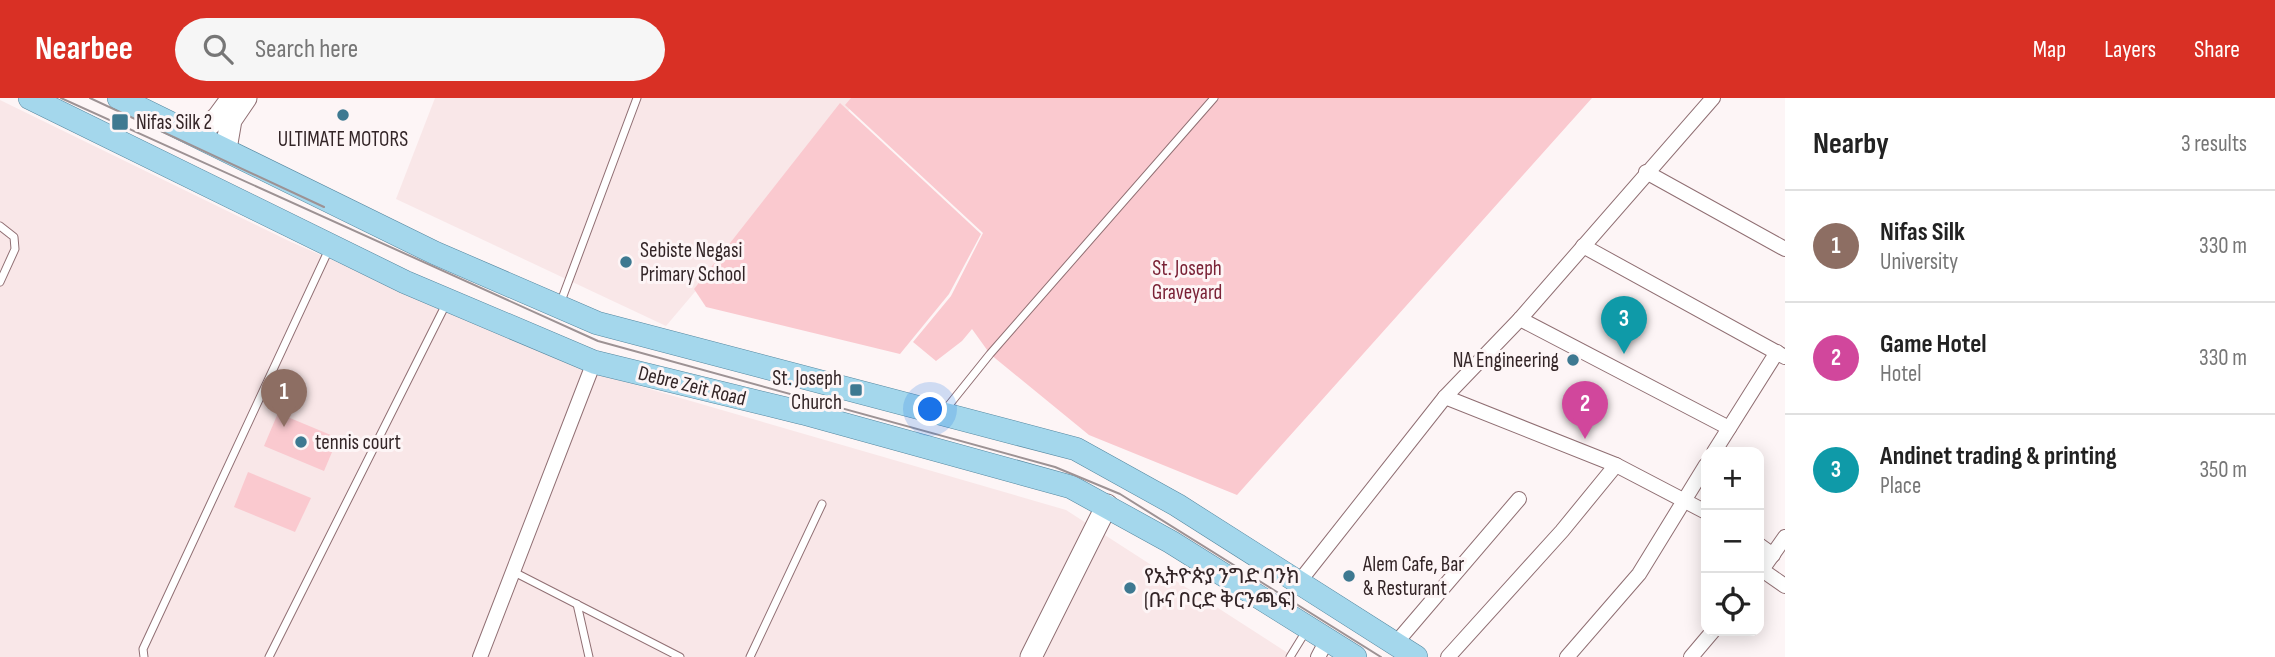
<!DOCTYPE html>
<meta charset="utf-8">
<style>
:root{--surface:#fff;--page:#f6f6f6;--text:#222;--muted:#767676;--line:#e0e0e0;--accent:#d93025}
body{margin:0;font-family:"Sofia Sans Condensed","Noto Sans Ethiopic",sans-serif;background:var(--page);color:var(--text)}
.controls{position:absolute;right:21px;bottom:21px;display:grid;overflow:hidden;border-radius:14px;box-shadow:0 4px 18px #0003}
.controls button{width:63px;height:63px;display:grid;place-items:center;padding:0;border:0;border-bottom:2px solid var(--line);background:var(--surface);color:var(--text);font:35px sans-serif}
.you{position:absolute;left:931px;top:312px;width:24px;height:24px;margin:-18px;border:5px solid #fff;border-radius:50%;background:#1a73e8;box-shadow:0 0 0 10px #1a73e833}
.badge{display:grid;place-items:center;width:46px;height:46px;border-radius:50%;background:var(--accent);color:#fff;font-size:23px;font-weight:700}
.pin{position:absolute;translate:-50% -58px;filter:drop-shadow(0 2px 4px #0008)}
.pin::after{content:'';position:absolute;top:37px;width:24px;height:21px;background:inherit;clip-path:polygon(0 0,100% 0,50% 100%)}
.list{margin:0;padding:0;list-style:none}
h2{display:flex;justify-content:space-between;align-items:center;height:91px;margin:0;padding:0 28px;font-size:30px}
h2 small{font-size:23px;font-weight:400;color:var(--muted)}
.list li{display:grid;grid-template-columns:46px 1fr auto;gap:21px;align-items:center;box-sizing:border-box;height:112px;padding:0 28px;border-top:2px solid var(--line)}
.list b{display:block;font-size:26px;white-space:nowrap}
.list p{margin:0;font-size:23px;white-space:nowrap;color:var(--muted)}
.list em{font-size:23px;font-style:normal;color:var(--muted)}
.icon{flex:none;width:38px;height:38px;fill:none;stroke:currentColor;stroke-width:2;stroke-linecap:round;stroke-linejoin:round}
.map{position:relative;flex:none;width:1785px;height:559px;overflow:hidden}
header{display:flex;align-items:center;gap:42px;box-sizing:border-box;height:98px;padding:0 35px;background:var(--accent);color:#fff}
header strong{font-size:33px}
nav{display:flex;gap:38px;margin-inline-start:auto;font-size:24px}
.search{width:490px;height:63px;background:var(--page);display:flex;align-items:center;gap:18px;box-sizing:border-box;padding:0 24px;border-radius:38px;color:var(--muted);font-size:26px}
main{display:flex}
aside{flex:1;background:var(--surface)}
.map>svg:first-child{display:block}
</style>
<header>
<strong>Nearbee</strong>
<div class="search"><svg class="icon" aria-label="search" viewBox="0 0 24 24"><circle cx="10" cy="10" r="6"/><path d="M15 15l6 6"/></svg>Search here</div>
<nav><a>Map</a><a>Layers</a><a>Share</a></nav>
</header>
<main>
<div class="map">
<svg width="1785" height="559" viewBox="0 0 1785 559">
<rect width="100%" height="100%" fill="#fdf5f6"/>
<g fill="#f9e7e8">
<polygon points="435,0 859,0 666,228 396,101"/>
<polygon points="0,2 291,144 584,272 1066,412 1294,559 0,559"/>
</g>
<g fill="#fac9cf">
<polygon points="851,0 1592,0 1237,397 1089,337 990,256 972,231 962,243 936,263 913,244 951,198 983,135 845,7"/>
<polygon points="840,5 981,136 949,196 900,256 706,209 694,191"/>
<polygon points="278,315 338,340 324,373 264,348"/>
<polygon points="248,374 311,400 295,434 234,409"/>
</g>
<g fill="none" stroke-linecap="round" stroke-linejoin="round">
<g stroke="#906f73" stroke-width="9">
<g id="lane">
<polyline points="0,128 14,139 15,151 0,184"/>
<polyline points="560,206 637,0"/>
<polyline points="945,312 990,256 1214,0"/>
<polyline points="512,473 680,559"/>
<polyline points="577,506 589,559"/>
<polyline points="144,559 143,551 330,149"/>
<polyline points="269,559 446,206"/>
<polyline points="750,559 822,406"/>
<polyline points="1290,559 1306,533"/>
</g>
</g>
<g stroke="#906f73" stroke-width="16">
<g id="street">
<polyline points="1646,74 1785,151"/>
<polyline points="1583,148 1785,259"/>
<polyline points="1520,221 1729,330"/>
<polyline points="1445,299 1616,367 1706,414"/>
<polyline points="1714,354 1777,254"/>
<polyline points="1759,447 1773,457"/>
<polyline points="1762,472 1785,488"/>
<polyline points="1759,476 1785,439"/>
<polyline points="1299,484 1445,299 1520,221 1713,0"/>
<polyline points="1395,546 1519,401"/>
<polyline points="480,559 594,264"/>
<polyline points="1318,559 1327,542"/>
<polyline points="1448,559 1562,433 1616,367"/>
<polyline points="1567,559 1639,476 1706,367"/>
<polyline points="1691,559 1713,533"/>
</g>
</g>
<g stroke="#906f73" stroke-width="23">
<g id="secondary">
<polyline points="197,38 218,19 232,0"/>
<polyline points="226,51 231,22 246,0"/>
<polyline points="1031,559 1107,407"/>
</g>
</g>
<g stroke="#55879f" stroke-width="24">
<g id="primary">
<polyline points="30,0 405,184 594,264 803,315 1071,389 1171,444 1355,559"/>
<polyline points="119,0 435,155 597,225 1076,351 1177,407 1416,559"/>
</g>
</g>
<use href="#lane" stroke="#fff" stroke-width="7"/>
<use href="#street" stroke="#fff" stroke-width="14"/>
<use href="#secondary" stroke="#fff" stroke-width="21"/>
<use href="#primary" stroke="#a4d7ec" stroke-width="23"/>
<g stroke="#9d9294" stroke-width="2">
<polyline points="61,0 598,243 1055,369 1120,396 1381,559"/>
<polyline points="90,0 324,109"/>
</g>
</g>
<g fill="#3e7991" stroke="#fdf5f6" stroke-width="2.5">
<circle cx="343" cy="17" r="7"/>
<rect x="111" y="15" width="18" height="18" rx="3.5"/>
<circle cx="626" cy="164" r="7"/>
<circle cx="1573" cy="262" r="7"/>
<rect x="849" y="285" width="14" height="14" rx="3.5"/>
<circle cx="301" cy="344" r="7"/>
<circle cx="1349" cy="478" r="7"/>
<circle cx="1130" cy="490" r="7"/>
</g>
<g text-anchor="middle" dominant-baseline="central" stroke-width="6" stroke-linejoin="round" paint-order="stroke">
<g font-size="21" fill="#332527" stroke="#fdf5f6" text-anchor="start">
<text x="136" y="24">Nifas Silk 2</text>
<text x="343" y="41" text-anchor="middle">ULTIMATE MOTORS</text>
<text x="640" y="152">Sebiste Negasi<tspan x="640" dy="24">Primary School</tspan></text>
<text x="1559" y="262" text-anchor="end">NA Engineering</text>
<text x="842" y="280" text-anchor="end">St. Joseph<tspan x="842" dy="24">Church</tspan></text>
<text x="315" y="344">tennis court</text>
<text x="1363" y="466">Alem Cafe, Bar<tspan x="1363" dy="24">&amp; Resturant</tspan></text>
<text x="1144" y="478">የኢትዮጵያ ንግድ ባንክ<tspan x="1144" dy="24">(ቡና ቦርድ ቅርንጫፍ)</tspan></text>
</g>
<g font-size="21" fill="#7a2236" stroke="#fdf5f6">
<text x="1187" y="170">St. Joseph<tspan x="1187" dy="24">Graveyard</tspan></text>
</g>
<g font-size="21" fill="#332527" stroke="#fdf5f6">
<text transform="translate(692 288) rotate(14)">Debre Zeit Road</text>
</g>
</g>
</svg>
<div class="controls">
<button>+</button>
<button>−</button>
<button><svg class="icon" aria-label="locate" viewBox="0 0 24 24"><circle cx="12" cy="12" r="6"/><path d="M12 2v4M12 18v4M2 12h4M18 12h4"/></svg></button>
</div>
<div class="you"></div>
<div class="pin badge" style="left:284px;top:329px;background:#8d6e63">1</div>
<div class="pin badge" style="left:1585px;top:341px;background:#d1479c">2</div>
<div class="pin badge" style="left:1624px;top:256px;background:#0f9aa8">3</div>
</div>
<aside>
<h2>Nearby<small>3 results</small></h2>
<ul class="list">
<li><span class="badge" style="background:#8d6e63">1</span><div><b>Nifas Silk</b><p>University</p></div><em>330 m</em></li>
<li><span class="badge" style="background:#d1479c">2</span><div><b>Game Hotel</b><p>Hotel</p></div><em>330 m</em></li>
<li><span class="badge" style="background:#0f9aa8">3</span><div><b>Andinet trading &amp; printing</b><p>Place</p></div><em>350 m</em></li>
</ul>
</aside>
</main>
